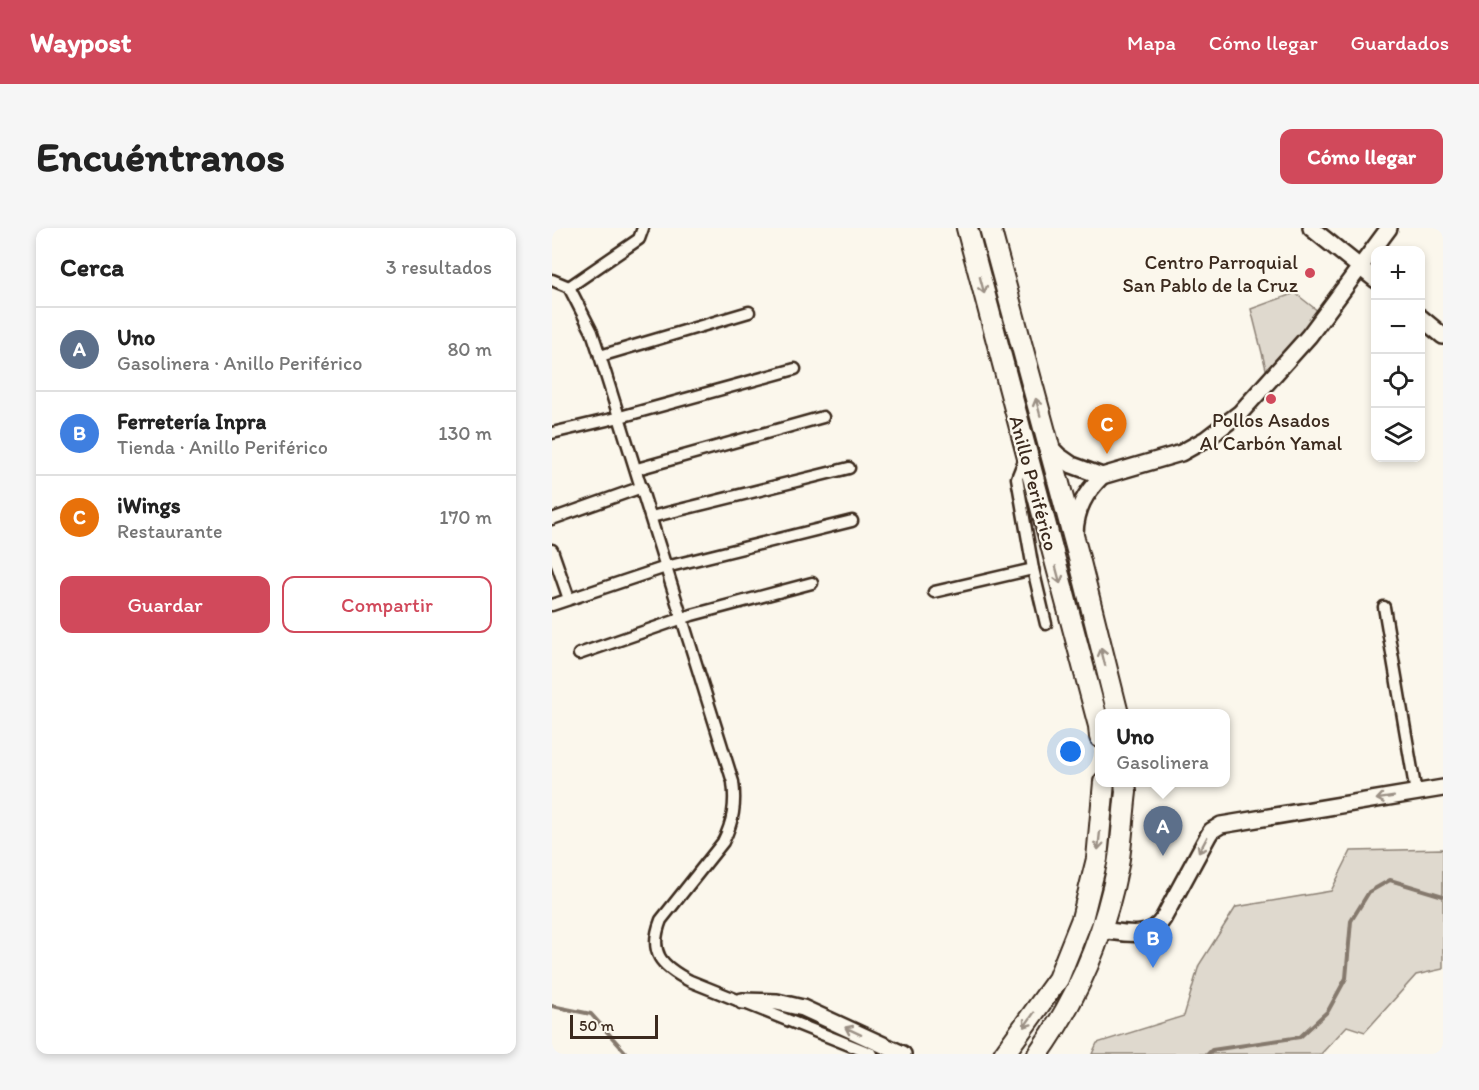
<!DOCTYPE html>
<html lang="es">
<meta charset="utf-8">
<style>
:root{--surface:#fff;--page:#f6f6f6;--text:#222;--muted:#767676;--line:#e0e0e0;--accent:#d1495b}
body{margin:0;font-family:Itim,sans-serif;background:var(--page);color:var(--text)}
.controls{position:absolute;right:18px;top:18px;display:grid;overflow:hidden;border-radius:12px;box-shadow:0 3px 9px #0003}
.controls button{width:54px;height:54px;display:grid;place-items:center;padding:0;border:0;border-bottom:2px solid var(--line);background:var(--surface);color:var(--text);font:30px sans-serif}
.scale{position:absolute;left:18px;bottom:15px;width:88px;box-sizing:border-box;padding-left:6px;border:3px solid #3b2a1e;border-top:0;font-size:16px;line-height:21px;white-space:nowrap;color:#3b2a1e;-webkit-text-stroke:4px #fbf7ec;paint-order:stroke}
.you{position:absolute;left:519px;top:524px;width:21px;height:21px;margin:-15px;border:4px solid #fff;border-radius:50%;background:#1a73e8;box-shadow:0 0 0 9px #1a73e833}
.badge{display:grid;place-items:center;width:39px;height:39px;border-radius:50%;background:var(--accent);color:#fff;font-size:20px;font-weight:700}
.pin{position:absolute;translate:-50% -50px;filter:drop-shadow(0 2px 3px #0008)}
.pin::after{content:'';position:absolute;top:32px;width:21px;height:18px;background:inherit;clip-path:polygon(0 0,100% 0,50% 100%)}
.popup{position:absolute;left:543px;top:481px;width:135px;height:78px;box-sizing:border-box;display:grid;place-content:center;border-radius:12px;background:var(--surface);filter:drop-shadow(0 2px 4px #0005);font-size:20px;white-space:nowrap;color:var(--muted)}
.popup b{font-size:22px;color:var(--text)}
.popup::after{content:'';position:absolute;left:50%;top:100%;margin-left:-12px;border:12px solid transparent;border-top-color:var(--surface)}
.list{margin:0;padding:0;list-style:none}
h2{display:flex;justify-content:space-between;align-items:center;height:78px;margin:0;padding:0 24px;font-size:26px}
h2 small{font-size:20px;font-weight:400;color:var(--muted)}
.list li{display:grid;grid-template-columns:39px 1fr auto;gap:18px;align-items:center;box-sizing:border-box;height:84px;padding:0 24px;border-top:2px solid var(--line)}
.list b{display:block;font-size:22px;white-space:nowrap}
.list p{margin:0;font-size:20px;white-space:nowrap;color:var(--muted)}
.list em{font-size:20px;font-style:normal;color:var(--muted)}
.actions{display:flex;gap:12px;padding:18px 24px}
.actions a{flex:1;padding:14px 0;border:2px solid var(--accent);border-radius:12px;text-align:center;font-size:21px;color:var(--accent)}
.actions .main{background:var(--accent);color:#fff}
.icon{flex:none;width:33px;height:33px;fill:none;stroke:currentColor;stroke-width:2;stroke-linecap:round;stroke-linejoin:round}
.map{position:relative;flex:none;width:891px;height:826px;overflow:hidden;border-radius:12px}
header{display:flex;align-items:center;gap:36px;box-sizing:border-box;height:84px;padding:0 30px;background:var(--accent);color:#fff}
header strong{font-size:28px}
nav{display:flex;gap:33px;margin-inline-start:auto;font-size:21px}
.intro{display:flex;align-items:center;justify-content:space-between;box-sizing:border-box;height:144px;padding:0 36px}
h1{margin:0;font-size:42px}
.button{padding:15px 27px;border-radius:12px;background:var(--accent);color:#fff;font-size:21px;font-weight:700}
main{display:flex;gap:36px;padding:0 36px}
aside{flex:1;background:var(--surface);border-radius:12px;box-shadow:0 3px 9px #0003}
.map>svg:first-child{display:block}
</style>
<header>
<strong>Waypost</strong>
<nav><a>Mapa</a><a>Cómo llegar</a><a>Guardados</a></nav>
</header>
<div class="intro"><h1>Encuéntranos</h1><a class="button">Cómo llegar</a></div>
<main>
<aside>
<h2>Cerca<small>3 resultados</small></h2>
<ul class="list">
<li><span class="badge" style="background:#5c6f8a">A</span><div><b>Uno</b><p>Gasolinera · Anillo Periférico</p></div><em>80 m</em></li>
<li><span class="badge" style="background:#3f7fe0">B</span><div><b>Ferretería Inpra</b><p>Tienda · Anillo Periférico</p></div><em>130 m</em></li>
<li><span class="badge" style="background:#e8710a">C</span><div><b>iWings</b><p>Restaurante</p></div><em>170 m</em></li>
</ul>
<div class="actions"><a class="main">Guardar</a><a>Compartir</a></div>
</aside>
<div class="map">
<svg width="891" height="826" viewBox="0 0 891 826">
<rect width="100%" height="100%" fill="#fbf7ec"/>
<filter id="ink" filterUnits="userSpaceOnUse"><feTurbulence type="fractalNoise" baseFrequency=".0167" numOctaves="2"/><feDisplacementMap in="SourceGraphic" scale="12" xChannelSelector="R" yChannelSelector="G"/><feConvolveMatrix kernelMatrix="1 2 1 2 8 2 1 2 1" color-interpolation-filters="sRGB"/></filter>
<g filter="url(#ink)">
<g fill="#dfd9ce" stroke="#8d8276" stroke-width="1.5">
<polygon points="743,65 771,87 716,149 699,81"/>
<polygon points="891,621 891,741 864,747 813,804 795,798 769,826 540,826 545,815 632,788 647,737 684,679 779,663 799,623"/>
</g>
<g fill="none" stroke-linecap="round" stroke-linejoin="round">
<g stroke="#85796d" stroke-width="4">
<polyline points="0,778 39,786 75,826"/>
<polyline points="656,826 660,822 748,809 776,783 794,750 799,693 817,664 838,652 891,668"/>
</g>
<g stroke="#3b2a1e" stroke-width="15">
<g id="street">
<path d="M 0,52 L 17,59 L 40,104 L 48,128 L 181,554 C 184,577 181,594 171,614 L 109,692 C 96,725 109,738 138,753 L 320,826"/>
<polyline points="17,59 87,11 91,0"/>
<polyline points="48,128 197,84"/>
<polyline points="0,205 68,189 243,141"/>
<polyline points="473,230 465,250 481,341 494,396"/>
<polyline points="85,241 271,189"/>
<polyline points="99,289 297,240"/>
<polyline points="0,291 90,259"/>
<polyline points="0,322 17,371"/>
<polyline points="382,364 481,341"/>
<polyline points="0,377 114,339 300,293"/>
<polyline points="832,379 864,565"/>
<polyline points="27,426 140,387 260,355"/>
</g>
</g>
<g stroke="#3b2a1e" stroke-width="20">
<g id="secondary">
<polyline points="759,0 824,52"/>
<polyline points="868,89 891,108"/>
<polyline points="496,217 507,228 520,237 550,248 629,225 654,211 688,185 757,108 837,0"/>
<path d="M 523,305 C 524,281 533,265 550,248"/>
<path d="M 548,702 C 570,704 597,713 611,691 L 656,608 L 659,603 L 669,597 L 891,560"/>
<polyline points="190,773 225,774 251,780 351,826"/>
</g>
</g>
<g stroke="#3b2a1e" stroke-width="24">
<g id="highway">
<polyline points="415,0 547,498 548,509"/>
<polyline points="438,0 526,326 566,486"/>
<polyline points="452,826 506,751 530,691 545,631 552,554"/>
<path d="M 486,826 C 526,770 553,704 566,637 C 570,613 571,588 574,564 L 573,554"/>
</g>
</g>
<use href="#street" stroke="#fbf7ec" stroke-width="10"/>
<use href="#secondary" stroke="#fbf7ec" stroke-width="15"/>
<use href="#highway" stroke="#fbf7ec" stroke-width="20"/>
</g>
<defs><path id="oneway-shaft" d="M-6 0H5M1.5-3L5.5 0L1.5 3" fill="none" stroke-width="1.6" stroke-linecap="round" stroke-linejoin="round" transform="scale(1.5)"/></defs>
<g stroke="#9b9085">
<use href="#oneway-shaft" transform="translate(430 57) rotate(75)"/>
<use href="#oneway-shaft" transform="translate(486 179) rotate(-105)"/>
<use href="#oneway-shaft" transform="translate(506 347) rotate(75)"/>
<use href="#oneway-shaft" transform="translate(551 429) rotate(-104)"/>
<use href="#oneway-shaft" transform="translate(833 570) rotate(171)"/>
<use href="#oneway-shaft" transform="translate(547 613) rotate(96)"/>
<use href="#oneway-shaft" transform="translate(651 617) rotate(118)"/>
<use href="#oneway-shaft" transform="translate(477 792) rotate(125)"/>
<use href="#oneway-shaft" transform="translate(301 803) rotate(-155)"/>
</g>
</g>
<g fill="#d1495b" stroke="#fbf7ec" stroke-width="2">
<circle cx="758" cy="45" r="6"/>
<circle cx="719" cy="171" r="6"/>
</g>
<g text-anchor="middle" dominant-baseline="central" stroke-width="4.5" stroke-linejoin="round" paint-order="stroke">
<g font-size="20" fill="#3b2a1e" stroke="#fbf7ec" text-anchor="end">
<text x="746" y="34">Centro Parroquial<tspan x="746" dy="23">San Pablo de la Cruz</tspan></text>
<text x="719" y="192" text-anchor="middle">Pollos Asados<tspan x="719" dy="23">Al Carbón Yamal</tspan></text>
</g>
<g font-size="20" fill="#3b2a1e" stroke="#fbf7ec">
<text transform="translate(482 255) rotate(75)">Anillo Periférico</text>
</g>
</g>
</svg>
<div class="controls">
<button>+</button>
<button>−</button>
<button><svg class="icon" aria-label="locate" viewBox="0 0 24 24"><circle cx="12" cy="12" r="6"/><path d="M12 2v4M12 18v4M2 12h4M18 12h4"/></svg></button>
<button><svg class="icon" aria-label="layers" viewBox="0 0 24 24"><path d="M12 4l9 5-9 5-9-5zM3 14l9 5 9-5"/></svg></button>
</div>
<div class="scale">50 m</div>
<div class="you"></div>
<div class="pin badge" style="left:611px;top:628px;background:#5c6f8a">A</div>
<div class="popup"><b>Uno</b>Gasolinera</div>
<div class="pin badge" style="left:601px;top:740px;background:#3f7fe0">B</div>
<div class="pin badge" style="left:555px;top:226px;background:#e8710a">C</div>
</div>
</main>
